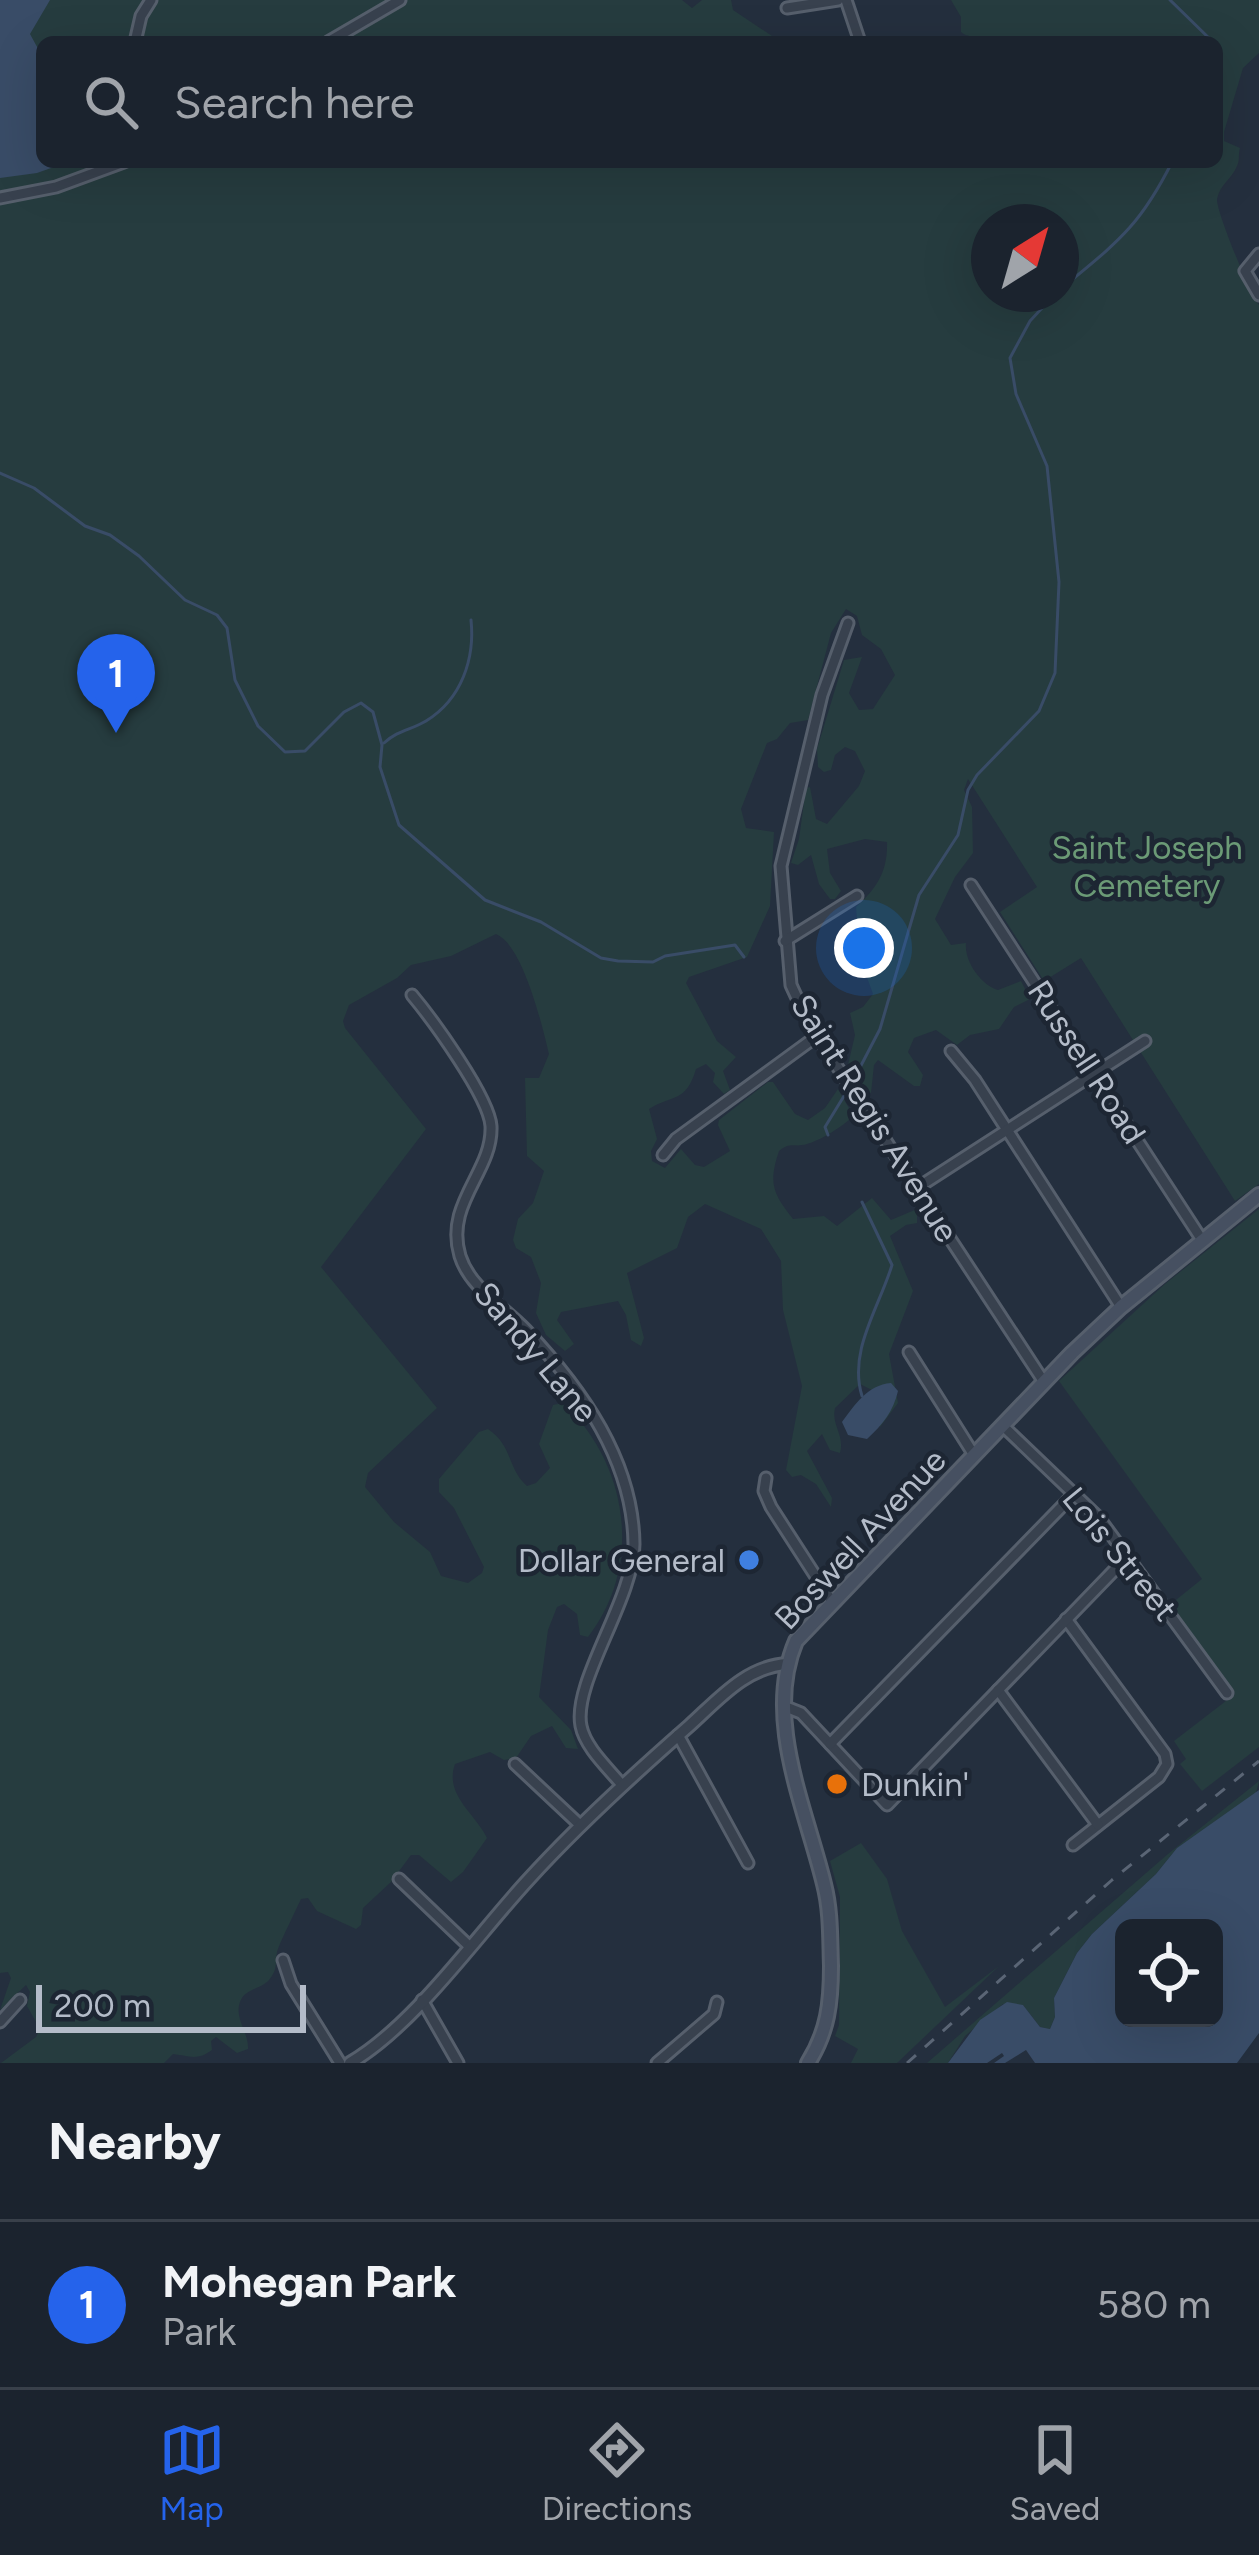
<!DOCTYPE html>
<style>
:root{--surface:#1b232e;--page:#242b36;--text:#f1f3f6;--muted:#a0a4aa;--line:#39404a;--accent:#2563eb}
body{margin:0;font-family:Figtree,sans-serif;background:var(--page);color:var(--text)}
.controls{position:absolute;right:36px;bottom:36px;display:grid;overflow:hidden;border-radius:18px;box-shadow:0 12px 48px #0002}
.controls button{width:108px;height:108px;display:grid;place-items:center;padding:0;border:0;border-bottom:3px solid var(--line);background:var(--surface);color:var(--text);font:60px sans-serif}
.compass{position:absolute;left:971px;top:204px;width:108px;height:108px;border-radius:50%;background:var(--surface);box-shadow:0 12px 48px #0002;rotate:37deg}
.scale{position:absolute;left:36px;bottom:30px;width:270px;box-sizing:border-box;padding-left:12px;border:6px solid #b4bcc9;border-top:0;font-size:33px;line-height:42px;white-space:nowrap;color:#b4bcc9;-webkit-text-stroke:9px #1d2633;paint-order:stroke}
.you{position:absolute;left:864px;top:948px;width:42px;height:42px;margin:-30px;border:9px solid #fff;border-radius:50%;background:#1a73e8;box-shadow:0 0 0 18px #1a73e833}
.badge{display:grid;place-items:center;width:78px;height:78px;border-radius:50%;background:var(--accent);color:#fff;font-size:39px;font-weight:700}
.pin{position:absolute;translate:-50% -99px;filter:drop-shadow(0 3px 6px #0008)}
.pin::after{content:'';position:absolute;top:63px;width:42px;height:36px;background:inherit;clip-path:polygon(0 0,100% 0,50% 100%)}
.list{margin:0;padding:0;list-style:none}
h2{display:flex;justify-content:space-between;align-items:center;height:156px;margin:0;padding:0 48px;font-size:51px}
h2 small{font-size:39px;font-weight:400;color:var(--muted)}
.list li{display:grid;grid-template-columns:78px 1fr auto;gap:36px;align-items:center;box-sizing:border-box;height:168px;padding:0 48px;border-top:3px solid var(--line)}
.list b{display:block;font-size:45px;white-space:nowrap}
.list p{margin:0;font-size:39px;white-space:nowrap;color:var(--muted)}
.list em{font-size:39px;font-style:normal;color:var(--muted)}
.icon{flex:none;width:66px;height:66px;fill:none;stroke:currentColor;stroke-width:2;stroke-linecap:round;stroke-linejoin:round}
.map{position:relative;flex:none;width:1259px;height:2063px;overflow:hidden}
.search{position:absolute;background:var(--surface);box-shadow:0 12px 48px #0002;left:36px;right:36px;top:36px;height:132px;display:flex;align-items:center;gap:30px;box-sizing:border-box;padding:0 42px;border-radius:18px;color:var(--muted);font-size:45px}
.sheet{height:324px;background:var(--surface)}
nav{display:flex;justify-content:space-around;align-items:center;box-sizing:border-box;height:168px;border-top:3px solid var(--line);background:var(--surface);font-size:33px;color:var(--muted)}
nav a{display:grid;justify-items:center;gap:6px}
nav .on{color:var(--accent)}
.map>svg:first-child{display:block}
</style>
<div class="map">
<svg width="1259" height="2063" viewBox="0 0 1259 2063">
<rect width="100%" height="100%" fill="#242f3e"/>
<g fill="#263c3f" fill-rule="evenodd">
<path d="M 0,0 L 682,0 L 692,8 L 702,0 L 731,0 L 733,10 L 781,42 L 42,42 L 42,162 L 1217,162 L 1217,42 L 1003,42 C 988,30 972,42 961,32 L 961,17 L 951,0 L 1259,0 L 1259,53 L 1243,68 L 1224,132 L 1224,141 L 1240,148 C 1238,154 1240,161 1237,166 C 1232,179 1220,184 1217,199 C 1216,211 1250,293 1259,305 L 1259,1184 L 1235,1201 L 1081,958 L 1044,981 L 1000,912 L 1037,887 L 968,779 L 964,790 L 972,807 L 973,853 L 955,877 L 935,919 L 951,945 L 966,943 C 964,961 981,985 998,990 L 1021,981 L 1030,999 L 1014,1007 L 999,1029 L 970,1035 L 957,1045 L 936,1030 L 914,1038 L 908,1052 L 923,1075 L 920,1086 L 914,1086 L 878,1060 L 874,1065 L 871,1093 L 863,1090 L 848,1065 L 855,1035 L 850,1013 L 863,1007 L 873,994 C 864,966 856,964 869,936 L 857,921 L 856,907 C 876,889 888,872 887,842 L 865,839 L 827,849 L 830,873 L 841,891 L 835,899 L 830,899 L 819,884 L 811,855 L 798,865 L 791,863 L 799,839 L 806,788 L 810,787 L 816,819 L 827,824 L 859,786 L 865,771 L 855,751 L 845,747 L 835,755 L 831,770 L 824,772 L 818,767 L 817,749 L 844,660 L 862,657 L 849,693 L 859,710 L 873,709 L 895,675 L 881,649 L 862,635 L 857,616 L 846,609 L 831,633 L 808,720 L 790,723 L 777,739 L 767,743 L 741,809 L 746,828 L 774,832 L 770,906 L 747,957 L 689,977 L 686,983 L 717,1041 L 736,1057 L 723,1071 L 730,1090 L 724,1094 L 713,1082 L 715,1073 L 706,1064 L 696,1069 C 686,1103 673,1094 649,1109 L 657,1139 L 651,1151 L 652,1161 L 665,1168 L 681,1149 L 695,1165 L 704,1167 L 730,1151 L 718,1125 L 719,1120 L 768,1082 L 773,1082 L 795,1114 L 808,1120 L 825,1108 L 838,1089 L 850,1110 L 850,1119 C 840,1128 819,1141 807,1144 C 794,1148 791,1141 779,1151 C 768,1184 773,1193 793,1219 L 824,1216 L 837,1226 L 872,1198 L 891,1220 L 917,1209 L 917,1223 L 906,1225 L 890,1236 L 913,1291 L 889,1354 L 898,1403 L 880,1427 L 872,1390 L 860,1384 L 835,1408 C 831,1425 845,1435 840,1453 L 830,1450 L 822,1434 L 807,1451 L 832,1498 L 831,1507 L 816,1484 L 801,1475 L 792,1477 L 786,1470 L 802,1386 L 783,1310 L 781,1261 L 761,1229 L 705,1204 L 688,1217 L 677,1248 L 627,1273 L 644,1338 L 641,1346 L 631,1340 L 626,1315 L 618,1301 L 561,1312 L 557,1320 L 574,1344 L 565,1351 L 546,1335 L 536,1313 L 541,1283 L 531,1257 L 516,1248 L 513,1240 L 518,1219 L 533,1203 L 544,1171 L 527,1156 L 525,1078 L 539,1078 L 549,1054 C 542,1025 523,945 496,934 L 451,956 L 411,965 L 397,978 L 349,1005 L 343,1021 L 345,1028 L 426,1129 L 321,1267 L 437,1408 L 368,1473 L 365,1487 L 394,1522 L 430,1552 L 441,1576 L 468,1583 L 482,1573 L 484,1567 L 454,1508 L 439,1492 L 439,1479 L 479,1432 L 488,1429 C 513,1446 507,1468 527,1486 L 536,1483 L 550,1468 L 539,1444 L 553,1405 L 563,1403 C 628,1463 644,1565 588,1637 L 580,1635 L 577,1614 L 564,1604 L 557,1607 L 548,1630 L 539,1697 L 571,1730 L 578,1749 L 566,1748 L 552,1726 L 531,1736 L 516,1758 L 504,1760 L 490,1752 L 455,1764 C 444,1795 475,1813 487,1838 L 463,1872 L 451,1882 L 419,1855 L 411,1855 L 391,1882 L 363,1908 L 361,1925 L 356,1929 L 317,1911 L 308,1898 L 301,1899 C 296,1910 280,1942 277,1952 C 275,1964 278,1969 269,1980 C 260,1990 245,1988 240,2002 C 234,2018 249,2033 248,2049 L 237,2053 L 216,2037 L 211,2041 L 212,2050 C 197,2061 190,2056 173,2054 L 164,2063 L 1,2063 L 36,2037 L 40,2029 L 27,2006 L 30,1992 L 26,1985 L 0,2010 L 11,1978 L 8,1972 L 0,1973 ZM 989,222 L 1061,222 L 1061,294 L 989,294 Z"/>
<polygon points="1259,1209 1259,1747 1202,1791 1180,1764 1186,1759 1174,1741 1235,1694 1171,1604 1202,1579 1059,1381 1165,1284"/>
<polygon points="1259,1781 1256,1793 1177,1848 1156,1874 1092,1934 1077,1953 1054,1998 1055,2017 1050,2029 1040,2027 1023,2005 1003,2004 965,2036 948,2063 927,2063 1168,1854"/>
<polygon points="861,1843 887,1879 902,1931 945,2007 999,1966 897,2063 851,2063 858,2049 835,2036 839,2025 840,1897 830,1861"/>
</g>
<g fill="#394c67" fill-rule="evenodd">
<polygon points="0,0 50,0 30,34 42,56 42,162 68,162 37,173 0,178"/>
<path d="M 891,1383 L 898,1391 C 893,1412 883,1424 867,1439 L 848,1435 L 842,1422 C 855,1405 867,1385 891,1383 Z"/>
<path d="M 1259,1790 L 1259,2033 L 1237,2063 L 1035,2063 L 1026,2050 L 1005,2063 L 994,2063 L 1004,2056 L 1002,2053 L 987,2063 L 948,2063 L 980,2020 L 1007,2002 L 1023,2005 L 1040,2027 L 1050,2029 L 1055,2017 L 1054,1998 L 1077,1953 L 1092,1934 L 1156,1874 L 1177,1848 ZM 1124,1928 L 1214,1928 L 1214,2018 L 1124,2018 Z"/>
</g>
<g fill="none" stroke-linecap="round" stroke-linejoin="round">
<g stroke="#394c67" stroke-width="3">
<polyline points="1170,0 1213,42"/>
<polyline points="1217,48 1217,57"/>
<path d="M 1061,289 C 1116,243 1139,228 1172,162"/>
<polyline points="0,473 34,488 85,526 110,535 139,556 185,600 217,615 227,628 235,680 258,726 285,752 305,751 344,712 361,703 373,712 382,745 380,767 399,825 485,900 541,922 601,958 618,961 653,962 665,956 735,945 744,957"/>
<path d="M 384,743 C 398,730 411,730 426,721 C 462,699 475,658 471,620"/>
<polyline points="855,1077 880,1029 919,895 958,835 968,790 977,775 1039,711 1055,673 1059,582 1047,466 1016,394 1010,358 1030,321 1055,294"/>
<polyline points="828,1135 825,1127 844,1096"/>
<path d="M 862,1202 L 892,1265 C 879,1308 848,1351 862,1396"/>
</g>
<g stroke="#565f6c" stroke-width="15">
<g id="minor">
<polyline points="846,0 860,42"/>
<polyline points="787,8 838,0"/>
<polyline points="135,42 141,16 151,0"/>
<polyline points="328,42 400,0"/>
<polyline points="0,198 56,187 124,162"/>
<polyline points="1259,254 1245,271 1259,295"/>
<polyline points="848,623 822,695 781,866 791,985 808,1022 1044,1382"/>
<polyline points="971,885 1202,1240"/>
<polyline points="785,941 857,896"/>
<path d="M 412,995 C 432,1019 489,1097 491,1126 C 493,1172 444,1203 460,1256 C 470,1288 504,1307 526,1330 C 582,1389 633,1461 634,1544 C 634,1599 572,1682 581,1726 C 585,1747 608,1768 622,1785"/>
<polyline points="951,1051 975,1080 1121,1307"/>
<polyline points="663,1155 676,1139 817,1036"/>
<polyline points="917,1188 1145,1041"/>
<polyline points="909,1352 974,1455"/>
<polyline points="1002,1425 1099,1518 1227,1693"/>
<polyline points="766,1478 764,1491 771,1507 831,1600"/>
<polyline points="1066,1619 1165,1754 1167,1764 1159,1777 1073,1845"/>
<polyline points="998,1690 1098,1825"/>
<polyline points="786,1707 801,1713 887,1805 1127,1557"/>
<polyline points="678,1735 748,1863"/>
<polyline points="830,1744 1075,1493"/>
<polyline points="515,1764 580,1825"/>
<polyline points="399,1879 469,1946"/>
<polyline points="283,1960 291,1984 340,2063"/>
<polyline points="422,2000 458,2063"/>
<polyline points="0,2022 20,2000"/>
<polyline points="657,2063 714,2014 717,2002"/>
</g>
</g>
<g stroke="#565f6c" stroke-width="16">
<path id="tertiary" d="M 350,2063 C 415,2025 477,1935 529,1879 C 579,1824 633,1775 689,1726 C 718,1700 746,1666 788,1664"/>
</g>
<g stroke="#565f6c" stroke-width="18">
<path id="secondary" d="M 808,2063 C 828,2031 831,2003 831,1966 C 830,1939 831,1911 824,1884 C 806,1809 763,1718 796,1641 L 1072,1353 L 1121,1307 L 1259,1195"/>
</g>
<use href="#minor" stroke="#38414e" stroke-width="9"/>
<use href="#tertiary" stroke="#38414e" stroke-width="10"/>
<use href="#secondary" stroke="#465061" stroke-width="12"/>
<polyline stroke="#5a6575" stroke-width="3" stroke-dasharray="12 12" stroke-linecap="butt" points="907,2063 1112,1880 1259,1761"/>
</g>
<circle fill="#3f7fe0" stroke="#1d2633" stroke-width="4.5" cx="749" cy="1560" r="12"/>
<circle fill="#e8710a" stroke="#1d2633" stroke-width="4.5" cx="837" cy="1784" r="12"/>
<g text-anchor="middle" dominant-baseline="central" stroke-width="9" stroke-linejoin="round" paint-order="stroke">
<g font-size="33" fill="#6b9a76" stroke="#1d2633">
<text x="1147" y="847">Saint Joseph<tspan x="1147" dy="38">Cemetery</tspan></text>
</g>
<g font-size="33" fill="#b4bcc9" stroke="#1d2633">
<text transform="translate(1087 1062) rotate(57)">Russell Road</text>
<text transform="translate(875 1118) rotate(58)">Saint Regis Avenue</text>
<text transform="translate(536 1352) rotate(50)">Sandy Lane</text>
<text transform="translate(860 1539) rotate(-47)">Boswell Avenue</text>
<text transform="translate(1120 1554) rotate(51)">Lois Street</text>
</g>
<g font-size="33" fill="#b4bcc9" stroke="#1d2633" text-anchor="end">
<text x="725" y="1560">Dollar General</text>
<text x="861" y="1784" text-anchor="start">Dunkin'</text>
</g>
</g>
</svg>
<div class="controls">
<button><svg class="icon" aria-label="locate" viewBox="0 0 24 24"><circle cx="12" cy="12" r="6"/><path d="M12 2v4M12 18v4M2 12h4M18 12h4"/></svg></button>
</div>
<svg class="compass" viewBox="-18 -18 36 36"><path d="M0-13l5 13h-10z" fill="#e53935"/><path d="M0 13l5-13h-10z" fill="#a0a4aa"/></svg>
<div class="scale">200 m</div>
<div class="you"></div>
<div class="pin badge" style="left:116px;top:733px">1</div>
<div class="search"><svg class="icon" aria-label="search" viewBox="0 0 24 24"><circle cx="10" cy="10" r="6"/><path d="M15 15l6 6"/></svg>Search here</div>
</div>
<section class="sheet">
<h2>Nearby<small></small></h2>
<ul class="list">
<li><span class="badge">1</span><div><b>Mohegan Park</b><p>Park</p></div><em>580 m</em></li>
</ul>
</section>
<nav>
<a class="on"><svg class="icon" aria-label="map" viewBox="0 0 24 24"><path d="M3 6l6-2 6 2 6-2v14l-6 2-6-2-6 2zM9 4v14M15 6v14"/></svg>Map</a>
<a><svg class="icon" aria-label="directions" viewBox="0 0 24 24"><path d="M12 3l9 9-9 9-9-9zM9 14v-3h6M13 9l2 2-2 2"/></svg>Directions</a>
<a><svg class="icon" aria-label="saved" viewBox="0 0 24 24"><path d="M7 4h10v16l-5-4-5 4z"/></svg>Saved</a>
</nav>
